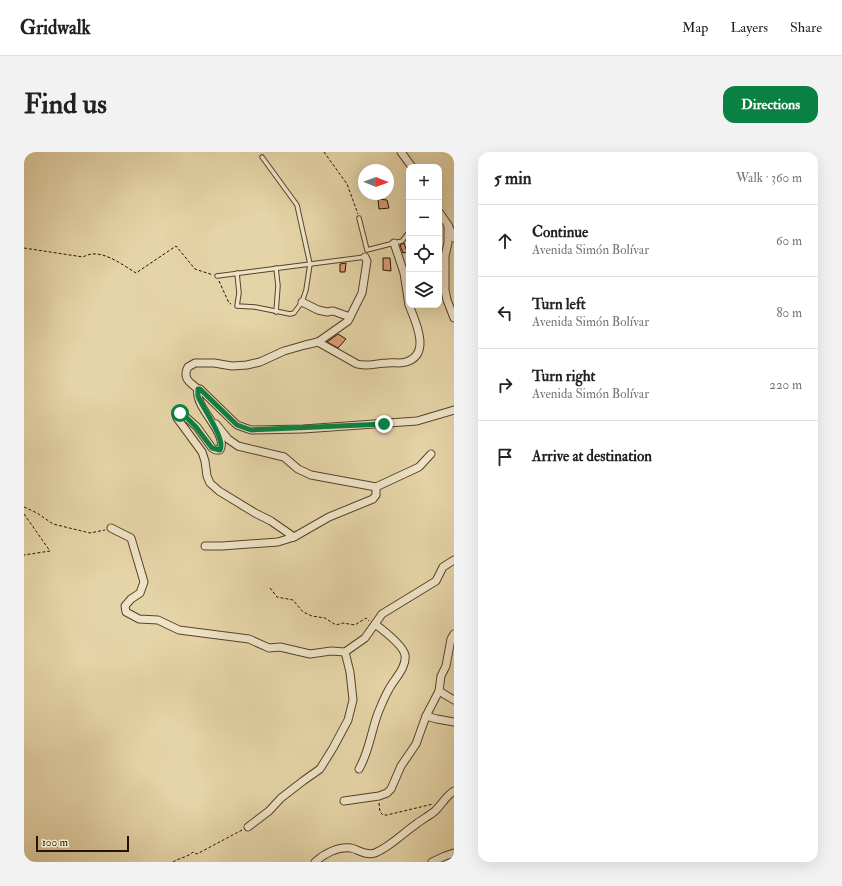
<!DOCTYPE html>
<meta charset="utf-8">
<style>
:root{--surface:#fff;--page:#f2f2f2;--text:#222;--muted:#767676;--line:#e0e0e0;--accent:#0b8043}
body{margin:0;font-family:"IM FELL Double Pica",serif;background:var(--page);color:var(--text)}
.controls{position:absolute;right:12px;top:12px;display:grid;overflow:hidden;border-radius:8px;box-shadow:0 4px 16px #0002}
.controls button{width:36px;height:36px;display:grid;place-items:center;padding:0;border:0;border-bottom:1px solid var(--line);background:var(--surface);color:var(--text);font:20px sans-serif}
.compass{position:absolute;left:334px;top:12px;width:36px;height:36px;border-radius:50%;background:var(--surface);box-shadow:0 4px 16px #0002;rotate:91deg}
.scale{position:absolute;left:12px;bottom:10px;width:93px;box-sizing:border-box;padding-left:4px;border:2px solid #261200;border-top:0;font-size:11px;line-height:14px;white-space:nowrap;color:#261200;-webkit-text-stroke:3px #eee3c6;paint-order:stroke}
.stop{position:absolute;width:12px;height:12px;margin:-9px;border:3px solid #0b8043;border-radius:50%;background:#fff}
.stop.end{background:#0b8043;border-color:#fff;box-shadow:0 1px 4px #0008}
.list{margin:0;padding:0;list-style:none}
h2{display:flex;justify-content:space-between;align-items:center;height:52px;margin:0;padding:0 16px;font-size:17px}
h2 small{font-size:13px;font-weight:400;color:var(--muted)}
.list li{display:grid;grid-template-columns:26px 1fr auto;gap:12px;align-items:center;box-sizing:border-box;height:72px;padding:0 16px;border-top:1px solid var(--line)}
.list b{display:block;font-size:15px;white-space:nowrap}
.list p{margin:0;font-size:13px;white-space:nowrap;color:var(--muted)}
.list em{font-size:13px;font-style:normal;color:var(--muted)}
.icon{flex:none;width:22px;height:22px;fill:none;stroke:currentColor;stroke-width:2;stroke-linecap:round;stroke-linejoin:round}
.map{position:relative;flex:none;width:430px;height:710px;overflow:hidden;border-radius:12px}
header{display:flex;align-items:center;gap:24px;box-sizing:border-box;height:56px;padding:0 20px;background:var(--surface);border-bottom:1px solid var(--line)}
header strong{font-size:19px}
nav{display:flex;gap:22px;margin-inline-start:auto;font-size:14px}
.intro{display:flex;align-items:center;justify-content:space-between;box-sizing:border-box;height:96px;padding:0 24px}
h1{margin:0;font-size:28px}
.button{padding:10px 18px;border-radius:12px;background:var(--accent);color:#fff;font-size:14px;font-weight:700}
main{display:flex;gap:24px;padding:0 24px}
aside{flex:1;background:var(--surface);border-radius:12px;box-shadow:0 4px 16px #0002}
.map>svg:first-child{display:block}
</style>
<header>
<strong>Gridwalk</strong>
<nav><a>Map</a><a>Layers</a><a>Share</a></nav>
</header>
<div class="intro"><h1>Find us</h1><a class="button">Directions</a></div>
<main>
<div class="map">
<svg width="430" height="710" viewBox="0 0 430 710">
<rect width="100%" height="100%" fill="#e5d4a7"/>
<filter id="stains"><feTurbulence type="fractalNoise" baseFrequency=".005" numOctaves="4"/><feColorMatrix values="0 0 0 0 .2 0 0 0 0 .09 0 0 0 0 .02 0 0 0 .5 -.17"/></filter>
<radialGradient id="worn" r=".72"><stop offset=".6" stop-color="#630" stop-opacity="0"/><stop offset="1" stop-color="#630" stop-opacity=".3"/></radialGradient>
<g fill="#dc9c71" stroke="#261200">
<polygon points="354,47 363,48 365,56 355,57"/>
<polygon points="380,91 383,100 379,101 376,93"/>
<polygon points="359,106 366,106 367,119 359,118"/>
<polygon points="322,111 321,120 316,120 316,112"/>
<polygon points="314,182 322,187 314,196 303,190"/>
</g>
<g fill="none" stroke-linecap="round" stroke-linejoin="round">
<g stroke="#56422a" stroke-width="5.5">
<g id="lane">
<polyline points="335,66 343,98 378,89 385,80"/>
<polyline points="213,121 215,141 213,154 231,155 266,162 270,161 278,150 282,138 286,112 273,53 238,5"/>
<polyline points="193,124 341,105"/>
<polyline points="252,160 254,134 252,116"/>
</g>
</g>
<g stroke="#56422a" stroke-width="9">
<g id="street">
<polyline points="377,0 388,15"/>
<polyline points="415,60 424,73 430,86"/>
<polyline points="424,73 424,91 421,104 421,138 423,148 430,166"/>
<polyline points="370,91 380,121 385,153"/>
<polyline points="278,150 294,158 303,160 309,159 326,165"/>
<path d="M 294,190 L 333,212 C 343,215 353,211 364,211 C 369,210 376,212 382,210 C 408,202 391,169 385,153"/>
<path d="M 174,237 C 166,231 158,226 164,215 L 171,211 L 190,211 L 208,214 L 223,213 L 236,210 L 260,199 L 281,193 L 294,190 L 324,169 L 338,141 L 343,109 L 341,105"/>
<polyline points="192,272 204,287 214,294 260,305 274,317 287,323 352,335 395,315 407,302"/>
<polyline points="87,376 107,386 120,430 116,441 107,447 101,454 102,460 115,467 134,468 155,478 225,487 245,496 256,495 286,502 307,499 321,500 341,486 358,462 412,429 419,415 430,408"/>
<polyline points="270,385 305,365 349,347 352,343 352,335"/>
<path d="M 181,394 L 198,394 L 254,390 L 270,385 L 247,369 L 231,361 L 195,339 L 186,331 L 183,324 L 181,309 L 178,300 L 153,266 L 152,263 L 156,261 L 163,266 L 173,275 L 188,296 L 192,298 L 196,298 C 205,281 169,255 174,237 L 176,237 L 213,273 L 227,278 L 279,277 L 393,269 L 430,258"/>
<polyline points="415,539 430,548"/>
<polyline points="402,564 413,567 430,570"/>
<path d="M 335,617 C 345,600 347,580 354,561 C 357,554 360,546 364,539 C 369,528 383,516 381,503 C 379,493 359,478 351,472"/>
<polyline points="320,649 355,644 363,641 367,637 377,614 392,592 402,564 415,539 417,524 422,514 427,487 430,482"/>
<polyline points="224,675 245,659 257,646 279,629 296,617 309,596 324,568 329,548 326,520 321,500"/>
<path d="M 291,710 C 300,702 314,694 327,696 C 335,698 342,704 351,701 C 366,695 378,682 391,673 C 397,668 405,664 411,659 C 418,652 422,644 430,639"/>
<polyline points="408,710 421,704 430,701"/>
</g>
</g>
<g stroke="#261200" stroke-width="1" stroke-dasharray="3 2" stroke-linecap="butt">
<polyline points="300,0 323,32 334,62"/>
<path d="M 0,96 L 59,105 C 76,95 97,112 112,121 L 152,94 L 171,117 L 189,123"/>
<polyline points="195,129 205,151 207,152"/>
<polyline points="0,355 13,361 29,372 66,381 81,378"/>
<polyline points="0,362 26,399 0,403"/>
<polyline points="246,436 253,445 269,448 279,460 288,464 301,466 312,473 319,471 331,473 342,466 345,469"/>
<polyline points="355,651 356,660 359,663 363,663 409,652"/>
<path d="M 149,710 C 155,706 164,705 169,700 L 173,702 L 218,678"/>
</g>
<use href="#lane" stroke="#eee3c6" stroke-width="3.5"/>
<use href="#street" stroke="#eee3c6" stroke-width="7"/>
</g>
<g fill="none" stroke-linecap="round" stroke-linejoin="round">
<path stroke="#0b8043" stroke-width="5" d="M 156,261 L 163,266 L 172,275 L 188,296 L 196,298 C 202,287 179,257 174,244 L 174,237 L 176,237 L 213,273 L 227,278 L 360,272"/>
</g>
<rect width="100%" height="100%" filter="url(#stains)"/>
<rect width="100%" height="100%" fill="url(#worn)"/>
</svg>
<div class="controls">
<button>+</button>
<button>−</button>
<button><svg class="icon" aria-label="locate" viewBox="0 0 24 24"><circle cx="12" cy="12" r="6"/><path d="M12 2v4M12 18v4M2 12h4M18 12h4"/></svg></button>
<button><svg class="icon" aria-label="layers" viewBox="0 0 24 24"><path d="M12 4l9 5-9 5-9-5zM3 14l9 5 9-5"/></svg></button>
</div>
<svg class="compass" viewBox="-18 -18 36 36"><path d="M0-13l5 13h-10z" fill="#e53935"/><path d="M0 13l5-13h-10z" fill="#767676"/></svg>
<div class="scale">100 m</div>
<div class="stop" style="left:156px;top:261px"></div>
<div class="stop end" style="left:360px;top:272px"></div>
</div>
<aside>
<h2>5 min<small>Walk · 360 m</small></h2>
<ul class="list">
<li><svg class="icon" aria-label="ahead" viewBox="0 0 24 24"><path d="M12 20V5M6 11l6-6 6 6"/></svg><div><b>Continue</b><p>Avenida Simón Bolívar</p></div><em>60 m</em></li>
<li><svg class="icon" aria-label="left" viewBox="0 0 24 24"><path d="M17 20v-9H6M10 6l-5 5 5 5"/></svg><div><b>Turn left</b><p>Avenida Simón Bolívar</p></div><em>80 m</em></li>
<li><svg class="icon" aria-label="right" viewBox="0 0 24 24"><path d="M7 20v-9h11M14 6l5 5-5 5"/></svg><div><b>Turn right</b><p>Avenida Simón Bolívar</p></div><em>220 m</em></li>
<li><svg class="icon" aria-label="arrive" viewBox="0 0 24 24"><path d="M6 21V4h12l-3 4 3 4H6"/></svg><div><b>Arrive at destination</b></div></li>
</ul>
</aside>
</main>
